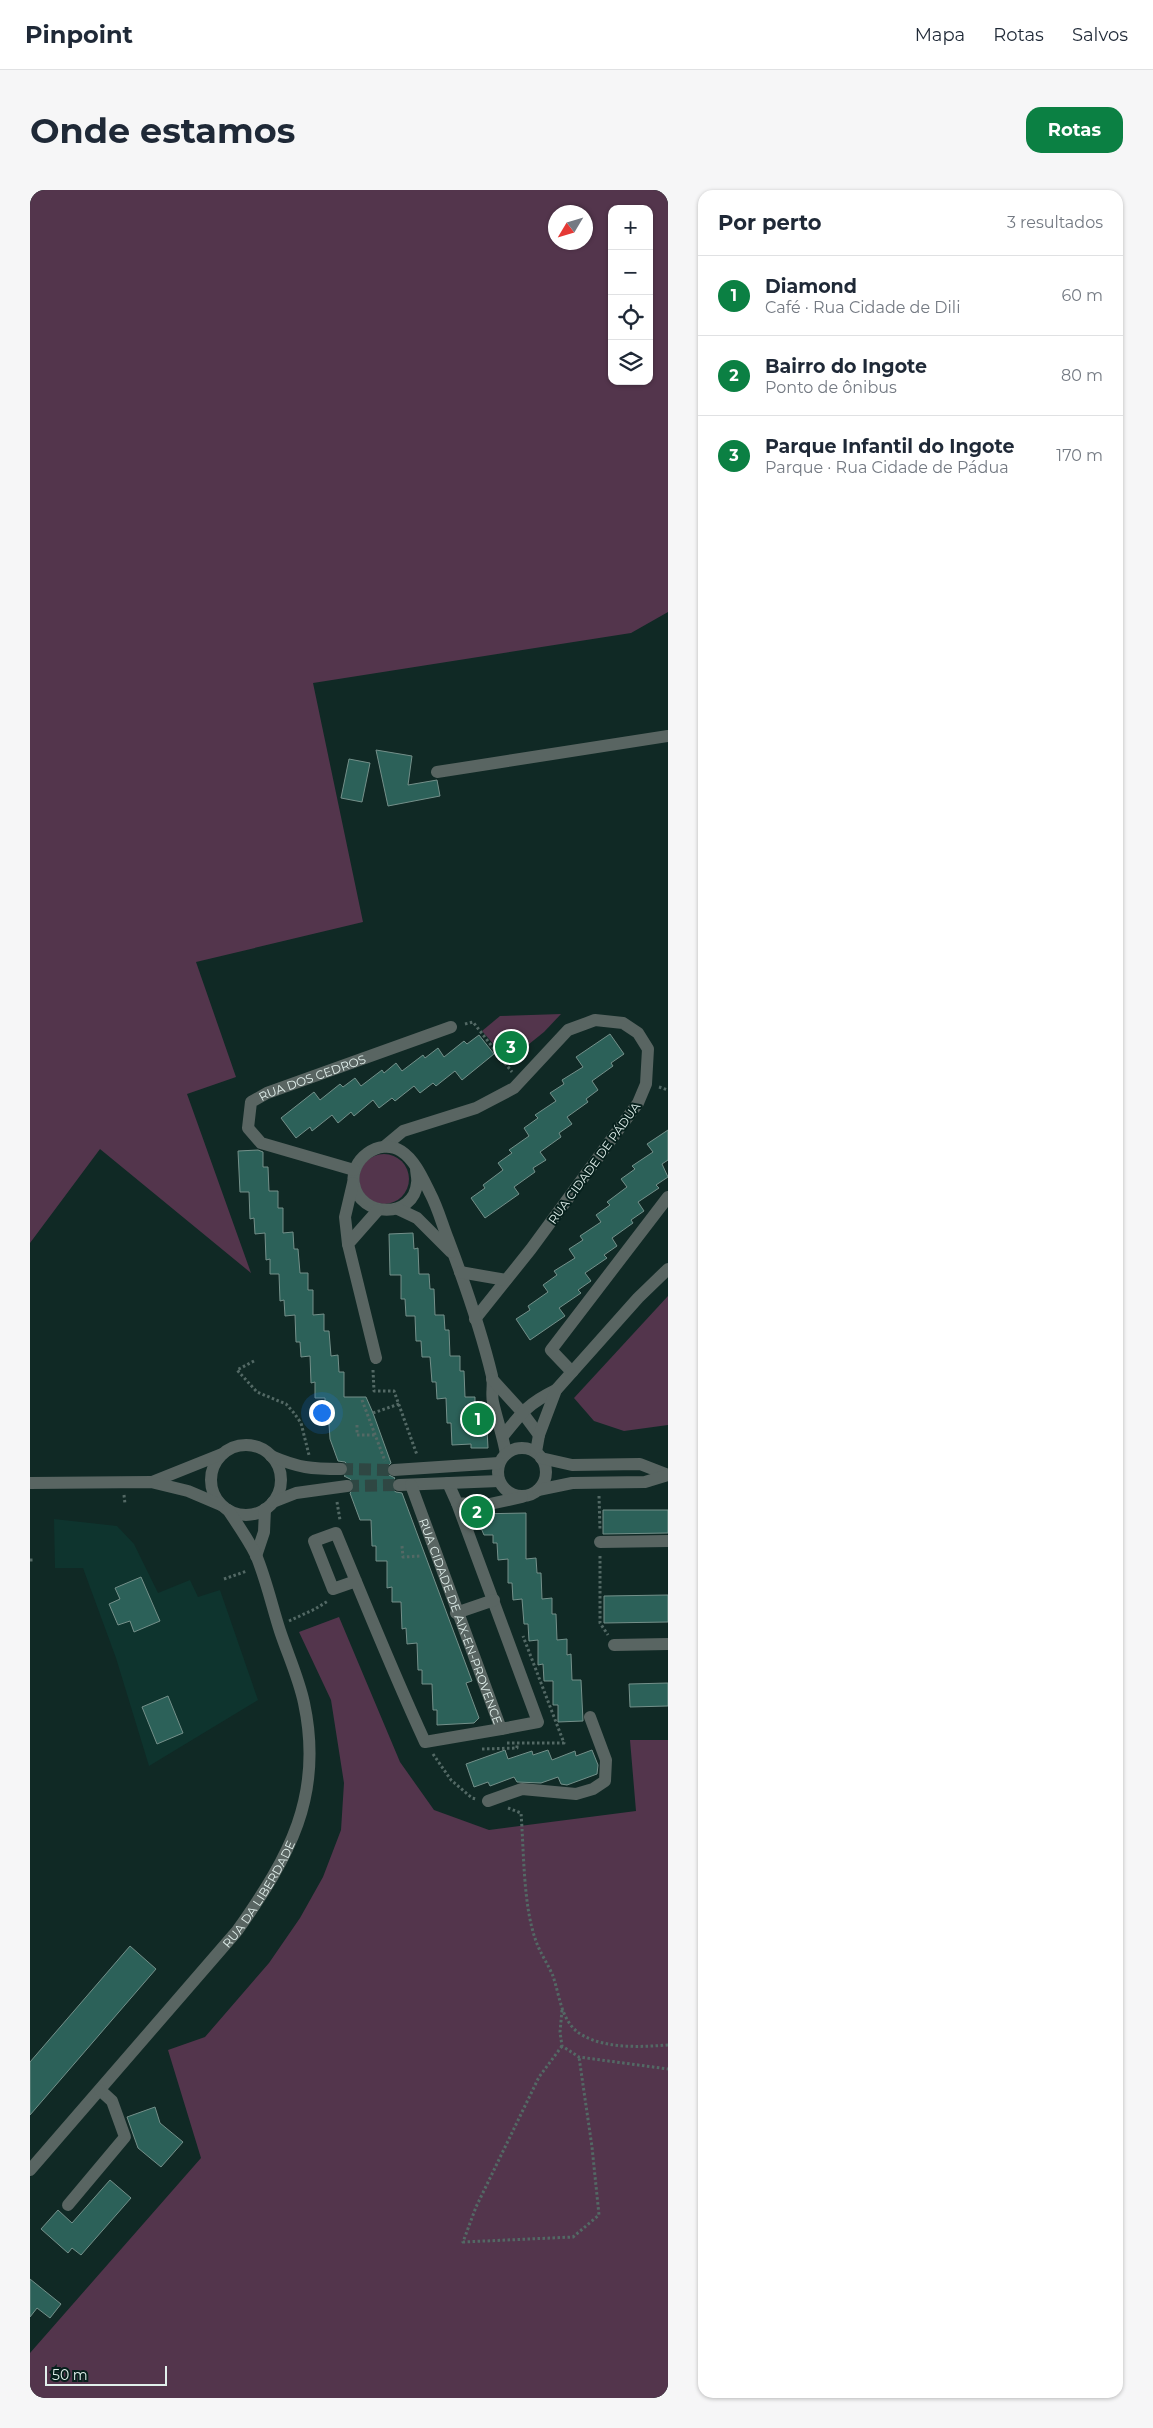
<!DOCTYPE html>
<html lang="pt">
<meta charset="utf-8">
<style>
:root{--surface:#fff;--page:#f6f6f7;--text:#1f2937;--muted:#747a83;--line:#e0e1e3;--accent:#0b8043}
body{margin:0;font-family:Montserrat,sans-serif;background:var(--page);color:var(--text)}
.controls{position:absolute;right:15px;top:15px;display:grid;overflow:hidden;border-radius:10px;box-shadow:0 1px 4px #0004}
.controls button{width:45px;height:45px;display:grid;place-items:center;padding:0;border:0;border-bottom:1px solid var(--line);background:var(--surface);color:var(--text);font:25px sans-serif}
.compass{position:absolute;left:518px;top:15px;width:45px;height:45px;border-radius:50%;background:var(--surface);box-shadow:0 1px 4px #0004;rotate:232deg}
.scale{position:absolute;left:15px;bottom:12px;width:122px;box-sizing:border-box;padding-left:5px;border:2px solid #e1f0ec;border-top:0;font-size:14px;line-height:18px;white-space:nowrap;color:#e1f0ec;-webkit-text-stroke:4px #06201c;paint-order:stroke}
.you{position:absolute;left:291px;top:1222px;width:18px;height:18px;margin:-12px;border:4px solid #fff;border-radius:50%;background:#1a73e8;box-shadow:0 0 0 8px #1a73e833}
.badge{display:grid;place-items:center;width:32px;height:32px;border-radius:50%;background:var(--accent);color:#fff;font-size:16px;font-weight:700}
.pin{position:absolute;translate:-50% -50%;border:2px solid #fff;box-shadow:0 1px 5px #0006}
.list{margin:0;padding:0;list-style:none}
h2{display:flex;justify-content:space-between;align-items:center;height:65px;margin:0;padding:0 20px;font-size:21px}
h2 small{font-size:16px;font-weight:400;color:var(--muted)}
.list li{display:grid;grid-template-columns:32px 1fr auto;gap:15px;align-items:center;box-sizing:border-box;height:80px;padding:0 20px;border-top:1px solid var(--line)}
.list b{display:block;font-size:19px;white-space:nowrap}
.list p{margin:0;font-size:16px;white-space:nowrap;color:var(--muted)}
.list em{font-size:16px;font-style:normal;color:var(--muted)}
.icon{flex:none;width:28px;height:28px;fill:none;stroke:currentColor;stroke-width:2;stroke-linecap:round;stroke-linejoin:round}
.map{position:relative;flex:none;width:638px;height:2208px;overflow:hidden;border-radius:15px}
header{display:flex;align-items:center;gap:30px;box-sizing:border-box;height:70px;padding:0 25px;background:var(--surface);border-bottom:1px solid var(--line)}
header strong{font-size:24px}
nav{display:flex;gap:28px;margin-inline-start:auto;font-size:18px}
.intro{display:flex;align-items:center;justify-content:space-between;box-sizing:border-box;height:120px;padding:0 30px}
h1{margin:0;font-size:35px}
.button{padding:12px 22px;border-radius:15px;background:var(--accent);color:#fff;font-size:18px;font-weight:700}
main{display:flex;gap:30px;padding:0 30px}
aside{flex:1;background:var(--surface);border-radius:15px;box-shadow:0 1px 4px #0004}
.map>svg:first-child{display:block}
</style>
<header>
<strong>Pinpoint</strong>
<nav><a>Mapa</a><a>Rotas</a><a>Salvos</a></nav>
</header>
<div class="intro"><h1>Onde estamos</h1><a class="button">Rotas</a></div>
<main>
<div class="map">
<svg width="638" height="2208" viewBox="0 0 638 2208">
<rect width="100%" height="100%" fill="#102925"/>
<polygon fill="#0e342e" points="24,1329 87,1336 104,1354 128,1403 160,1390 168,1407 190,1400 228,1510 119,1576 86,1468 53,1378 25,1378"/>
<g fill="#53354c" fill-rule="evenodd">
<path d="M 0,0 L 638,0 L 638,422 L 601,443 L 283,493 L 333,732 L 166,772 L 206,887 L 157,904 L 221,1083 L 70,959 L 0,1053 ZM 582,19 L 619,19 L 619,191 L 582,191 ZM 556,22 L 556,52 L 526,52 L 526,22 Z"/>
<polygon points="531,824 514,842 478,871 452,841 470,826"/>
<circle cx="354" cy="989" r="25"/>
<polygon points="638,1106 638,1235 594,1241 564,1231 544,1208"/>
<polygon points="309,1427 370,1572 404,1620 459,1640 606,1621 600,1550 638,1550 638,2208 0,2208 0,2163 171,1968 138,1860 175,1847 239,1773 270,1728 293,1687 311,1640 314,1593 301,1510 269,1442"/>
</g>
<g fill="#2c6159" stroke="#74908a">
<polygon points="346,560 382,566 378,595 407,590 410,606 358,616"/>
<polygon points="319,569 340,573 332,612 311,608"/>
<polygon points="580,844 594,864 581,873 583,876 562,891 568,900 556,909 558,912 537,927 542,934 529,943 531,947 510,962 516,970 503,978 505,982 484,997 489,1004 455,1028 441,1008 455,998 453,995 473,980 468,973 482,963 479,960 499,946 494,938 508,928 505,925 526,911 520,903 534,894 532,890 553,877 546,867"/>
<polygon points="449,845 464,864 432,890 425,881 406,896 403,893 390,903 384,896 365,911 362,908 349,918 343,910 324,926 321,922 308,933 302,925 282,941 280,937 266,948 251,928 284,902 290,910 310,894 313,897 325,888 331,896 352,880 354,883 366,873 372,881 393,865 395,868 408,858 414,867 434,851 437,854"/>
<polygon points="638,940 638,970 632,974 638,987 626,995 629,998 608,1012 614,1021 601,1030 603,1033 582,1048 587,1056 574,1065 577,1068 555,1083 561,1091 548,1100 551,1103 529,1118 535,1126 500,1150 486,1129 500,1120 498,1116 518,1102 513,1095 527,1085 524,1081 545,1068 539,1059 553,1050 550,1046 571,1032 566,1025 580,1015 577,1012 597,997 591,989 605,979 602,976 623,962 617,954"/>
<polygon points="228,960 233,962 233,977 238,977 239,1001 248,1001 248,1018 253,1018 253,1043 263,1042 264,1059 268,1059 270,1083 278,1083 278,1100 283,1100 283,1125 294,1124 294,1141 299,1141 301,1166 308,1165 309,1182 314,1182 314,1207 336,1207 343,1223 361,1273 357,1277 357,1284 365,1288 362,1292 362,1299 366,1302 372,1303 442,1491 436,1493 449,1528 444,1533 407,1535 407,1520 403,1520 402,1494 392,1494 392,1480 388,1480 387,1453 377,1454 376,1438 372,1439 371,1412 362,1412 362,1397 357,1398 357,1371 346,1371 346,1356 342,1356 341,1330 330,1330 320,1303 324,1299 325,1294 320,1289 314,1286 318,1283 318,1275 315,1272 308,1271 300,1249 299,1234 295,1234 295,1208 285,1208 285,1192 281,1193 280,1166 271,1167 270,1152 266,1152 265,1125 255,1126 254,1110 250,1111 249,1084 240,1084 240,1069 236,1070 235,1043 225,1044 224,1028 220,1029 219,1002 210,1002 208,961"/>
<polygon points="383,1043 384,1059 388,1058 389,1084 399,1084 400,1099 404,1099 405,1125 414,1125 415,1140 419,1140 420,1166 430,1166 430,1181 434,1181 435,1207 445,1207 445,1223 449,1222 450,1240 457,1239 458,1258 441,1258 441,1254 422,1255 421,1233 417,1233 416,1208 407,1209 406,1192 402,1192 400,1167 392,1167 391,1151 386,1151 385,1126 376,1126 375,1109 371,1109 371,1085 360,1085 359,1044"/>
<polygon points="573,1320 638,1320 638,1343 573,1344"/>
<polygon points="496,1323 496,1369 506,1368 507,1383 511,1383 512,1409 522,1408 522,1424 526,1424 527,1450 537,1449 537,1465 541,1464 542,1490 551,1490 553,1531 528,1532 528,1515 523,1515 523,1491 514,1491 513,1474 508,1475 508,1450 499,1451 498,1434 494,1434 492,1409 483,1410 482,1393 478,1393 478,1369 468,1370 467,1353 463,1353 463,1345 454,1345 445,1324"/>
<polygon points="111,1387 130,1431 104,1442 100,1431 88,1435 79,1414 90,1409 85,1398"/>
<polygon points="638,1405 638,1432 574,1433 574,1406"/>
<polygon points="638,1493 638,1516 600,1517 599,1494"/>
<polygon points="138,1506 153,1543 127,1554 112,1517"/>
<polygon points="475,1560 478,1569 502,1561 503,1565 518,1560 522,1570 545,1561 546,1566 562,1560 568,1575 567,1584 537,1595 531,1594 528,1587 511,1593 487,1592 484,1587 460,1596 458,1592 444,1597 436,1574"/>
<polygon points="100,1756 126,1779 0,1925 0,1872"/>
<polygon points="125,1917 130,1933 153,1952 131,1977 108,1958 97,1927"/>
<polygon points="80,1990 101,2008 51,2065 42,2058 38,2063 11,2039 28,2020 42,2033"/>
<polygon points="0,2089 31,2114 20,2128 7,2118 0,2127"/>
</g>
<g fill="none" stroke-linecap="round" stroke-linejoin="round">
<g stroke="#2f4743" stroke-width="12" stroke-dasharray="12 6" stroke-linecap="butt">
<polyline points="311,1279 364,1280"/>
<polyline points="317,1296 369,1295"/>
</g>
<g stroke="#536965" stroke-width="3" stroke-dasharray="2.5 2.5" stroke-linecap="butt">
<polyline points="435,834 443,832 482,882"/>
<polyline points="629,897 638,900"/>
<polyline points="224,1171 207,1180 227,1202 256,1214 264,1223 271,1233 279,1265"/>
<polyline points="343,1180 344,1201 364,1201 387,1265"/>
<polyline points="332,1210 355,1271"/>
<polyline points="343,1223 369,1214"/>
<polyline points="327,1235 327,1245 345,1245"/>
<polyline points="94,1305 95,1314"/>
<polyline points="569,1306 570,1339"/>
<polyline points="307,1312 310,1330"/>
<polyline points="372,1356 373,1367 391,1366"/>
<polyline points="570,1366 570,1433 578,1445"/>
<polyline points="0,1370 3,1370"/>
<polyline points="194,1389 217,1381"/>
<polyline points="259,1431 285,1419 298,1411"/>
<polyline points="477,1553 534,1553 493,1446"/>
<polyline points="452,1559 487,1558 487,1554"/>
<polyline points="403,1564 421,1590 442,1608 446,1609"/>
<path d="M 478,1618 L 491,1623 C 494,1661 493,1716 506,1751 C 510,1763 518,1774 523,1786 C 530,1806 531,1833 552,1845 C 576,1859 612,1857 638,1855"/>
<polyline points="532,1820 530,1842 532,1856 549,1867 638,1879"/>
<polyline points="532,1856 509,1887 446,2017 433,2052 543,2047 569,2025 562,1957 549,1867"/>
</g>
<g stroke="#596562" stroke-width="12">
<polyline points="407,582 638,546"/>
<polyline points="355,956 373,941 446,918 484,898 538,840 565,830 593,833 608,843 618,859 616,894 608,913 501,1059 445,1129"/>
<path d="M 386,978 C 386,983 388,989 387,993 C 384,1029 330,1028 324,994 C 319,970 349,947 371,961 C 385,970 393,989 400,1003 C 408,1018 412,1034 418,1049 C 435,1094 451,1140 462,1186 C 464,1195 461,1204 463,1212 C 467,1230 473,1246 476,1264"/>
<path id="s1" d="M 324,980 L 231,953 L 218,938 L 221,912 L 237,903 L 421,837"/>
<polyline points="368,1019 387,1028 421,1062"/>
<polyline points="318,1054 315,1027 323,993"/>
<polyline points="430,1082 476,1090"/>
<polyline points="346,1168 318,1054 348,1020"/>
<polyline points="542,1182 521,1160 638,1007"/>
<polyline points="462,1189 492,1222 509,1245"/>
<path d="M 473,1246 C 492,1222 499,1213 526,1200"/>
<circle cx="216" cy="1290" r="35"/>
<circle cx="492" cy="1282" r="24"/>
<polyline points="506,1262 509,1245 526,1200 608,1108 638,1079"/>
<path d="M 241,1266 C 269,1278 281,1279 311,1279"/>
<polyline points="511,1268 542,1275 610,1274 638,1285"/>
<polyline points="364,1280 469,1273"/>
<polyline points="122,1292 192,1264"/>
<polyline points="0,1293 121,1292 158,1301 191,1315"/>
<polyline points="418,1293 427,1313 455,1315 492,1307"/>
<polyline points="369,1295 469,1291"/>
<path id="s2" d="M 381,1295 L 471,1539 L 508,1532 L 427,1313"/>
<polyline points="508,1300 542,1293 615,1292 638,1285"/>
<polyline points="243,1312 266,1303 317,1296"/>
<polyline points="570,1352 638,1351"/>
<polyline points="226,1366 234,1342 235,1319"/>
<path d="M 326,1391 L 303,1399 L 284,1351 L 306,1343 C 335,1413 363,1483 395,1552 L 471,1539"/>
<polyline points="426,1423 464,1410"/>
<polyline points="584,1455 638,1454"/>
<polyline points="458,1611 492,1599 546,1604 563,1599 575,1591 576,1570 560,1527"/>
<path id="s3" d="M 0,1980 L 207,1741 C 259,1667 294,1606 274,1513 C 269,1489 258,1465 250,1441 C 242,1416 236,1389 226,1365 C 218,1349 208,1335 198,1320"/>
<polyline points="38,2015 95,1947 82,1911 70,1900"/>
</g>
</g>
<g text-anchor="middle" dominant-baseline="central" stroke-width="4" stroke-linejoin="round" paint-order="stroke">
<g font-size="12" fill="#e1f0ec" stroke="#06201c">
<text stroke="none"><textPath href="#s1" startOffset="209">RUA DOS CEDROS</textPath></text>
<text transform="translate(564 973) rotate(-54)">RUA CIDADE DE PÁDUA</text>
<text stroke="none"><textPath href="#s2" startOffset="145">RUA CIDADE DE AIX-EN-PROVENCE</textPath></text>
<text stroke="none"><textPath href="#s3" startOffset="359">RUA DA LIBERDADE</textPath></text>
</g>
</g>
</svg>
<div class="controls">
<button>+</button>
<button>−</button>
<button><svg class="icon" aria-label="locate" viewBox="0 0 24 24"><circle cx="12" cy="12" r="6"/><path d="M12 2v4M12 18v4M2 12h4M18 12h4"/></svg></button>
<button><svg class="icon" aria-label="layers" viewBox="0 0 24 24"><path d="M12 4l9 5-9 5-9-5zM3 14l9 5 9-5"/></svg></button>
</div>
<svg class="compass" viewBox="-18 -18 36 36"><path d="M0-13l5 13h-10z" fill="#e53935"/><path d="M0 13l5-13h-10z" fill="#747a83"/></svg>
<div class="scale">50 m</div>
<div class="you"></div>
<div class="pin badge" style="left:448px;top:1229px">1</div>
<div class="pin badge" style="left:447px;top:1322px">2</div>
<div class="pin badge" style="left:481px;top:857px">3</div>
</div>
<aside>
<h2>Por perto<small>3 resultados</small></h2>
<ul class="list">
<li><span class="badge">1</span><div><b>Diamond</b><p>Café · Rua Cidade de Dili</p></div><em>60 m</em></li>
<li><span class="badge">2</span><div><b>Bairro do Ingote</b><p>Ponto de ônibus</p></div><em>80 m</em></li>
<li><span class="badge">3</span><div><b>Parque Infantil do Ingote</b><p>Parque · Rua Cidade de Pádua</p></div><em>170 m</em></li>
</ul>
</aside>
</main>
